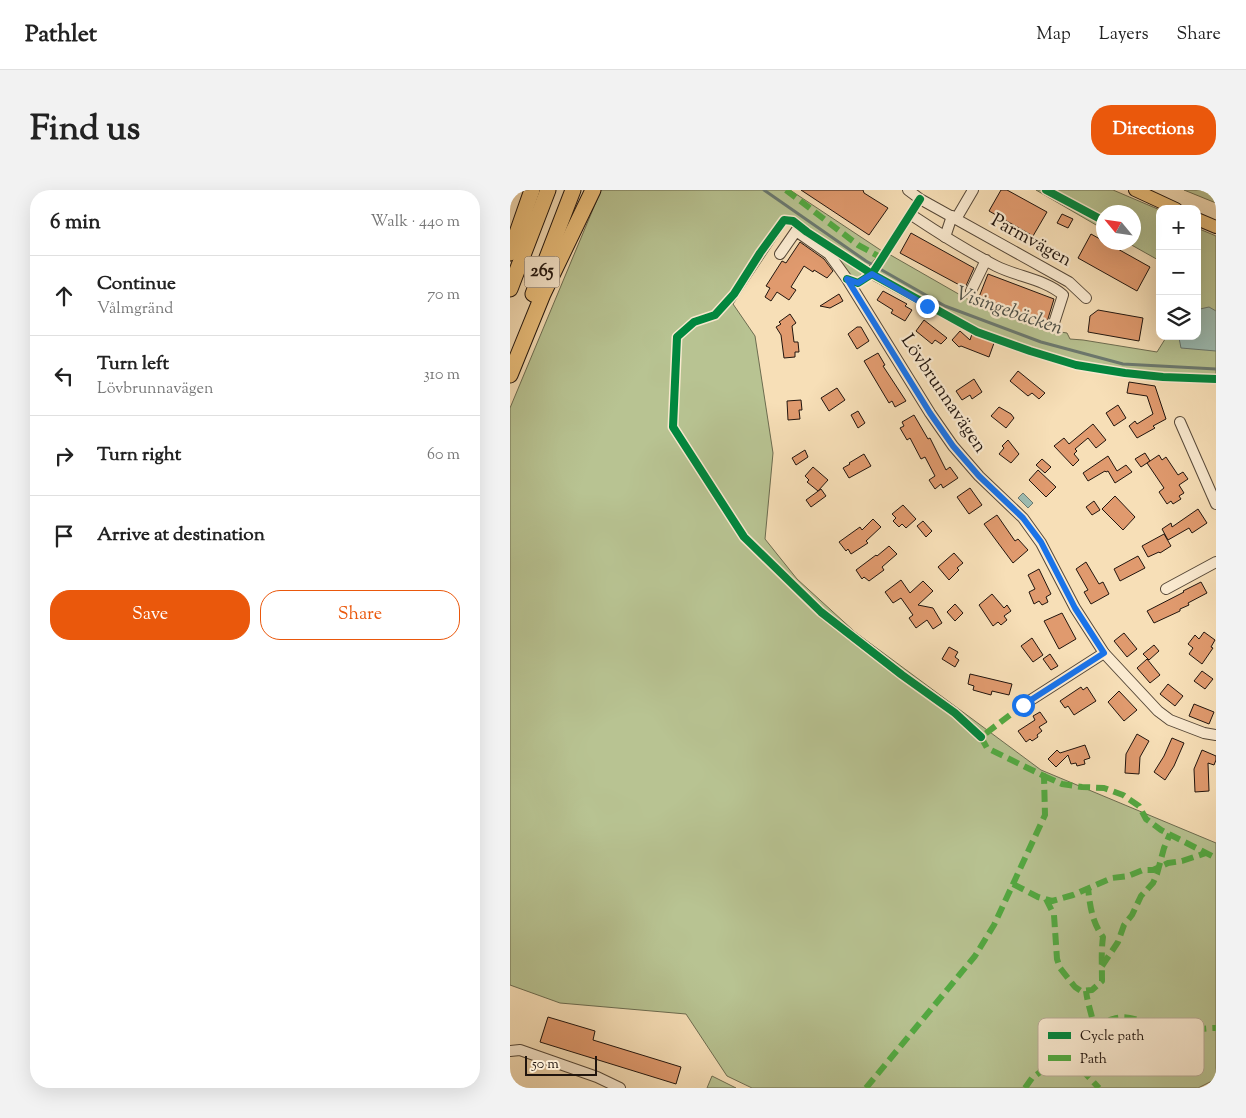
<!DOCTYPE html>
<meta charset="utf-8">
<style>
:root{--surface:#fff;--page:#f2f2f2;--text:#222;--muted:#767676;--line:#e0e0e0;--accent:#ea580c}
body{margin:0;font-family:"Sorts Mill Goudy",serif;background:var(--page);color:var(--text)}
.controls{position:absolute;right:15px;top:15px;display:grid;overflow:hidden;border-radius:10px;box-shadow:0 5px 20px #0002}
.controls button{width:45px;height:45px;display:grid;place-items:center;padding:0;border:0;border-bottom:1px solid var(--line);background:var(--surface);color:var(--text);font:25px sans-serif}
.compass{position:absolute;left:586px;top:15px;width:45px;height:45px;border-radius:50%;background:var(--surface);box-shadow:0 5px 20px #0002;rotate:299deg}
.scale{position:absolute;left:15px;bottom:12px;width:72px;box-sizing:border-box;padding-left:5px;border:2px solid #21150e;border-top:0;font-size:14px;line-height:18px;white-space:nowrap;color:#21150e;-webkit-text-stroke:4px #faead0;paint-order:stroke}
.stop{position:absolute;width:15px;height:15px;margin:-11px;border:4px solid #1a73e8;border-radius:50%;background:#fff}
.stop.end{background:#1a73e8;border-color:#fff;box-shadow:0 1px 5px #0008}
.list{margin:0;padding:0;list-style:none}
h2{display:flex;justify-content:space-between;align-items:center;height:65px;margin:0;padding:0 20px;font-size:21px}
h2 small{font-size:16px;font-weight:400;color:var(--muted)}
.list li{display:grid;grid-template-columns:32px 1fr auto;gap:15px;align-items:center;box-sizing:border-box;height:80px;padding:0 20px;border-top:1px solid var(--line)}
.list b{display:block;font-size:19px;white-space:nowrap}
.list p{margin:0;font-size:16px;white-space:nowrap;color:var(--muted)}
.list em{font-size:16px;font-style:normal;color:var(--muted)}
.actions{display:flex;gap:10px;padding:15px 20px}
.actions a{flex:1;padding:11px 0;border:1px solid var(--accent);border-radius:20px;text-align:center;font-size:18px;color:var(--accent)}
.actions .main{background:var(--accent);color:#fff}
.icon{flex:none;width:28px;height:28px;fill:none;stroke:currentColor;stroke-width:2;stroke-linecap:round;stroke-linejoin:round}
.map{position:relative;flex:none;width:706px;height:898px;overflow:hidden;border-radius:20px}
header{display:flex;align-items:center;gap:30px;box-sizing:border-box;height:70px;padding:0 25px;background:var(--surface);border-bottom:1px solid var(--line)}
header strong{font-size:24px}
nav{display:flex;gap:28px;margin-inline-start:auto;font-size:18px}
.intro{display:flex;align-items:center;justify-content:space-between;box-sizing:border-box;height:120px;padding:0 30px}
h1{margin:0;font-size:35px}
.button{padding:12px 22px;border-radius:20px;background:var(--accent);color:#fff;font-size:18px;font-weight:700}
main{display:flex;gap:30px;padding:0 30px}
aside{flex:1;background:var(--surface);border-radius:20px;box-shadow:0 5px 20px #0002}
.map>svg:first-child{display:block}
</style>
<header>
<strong>Pathlet</strong>
<nav><a>Map</a><a>Layers</a><a>Share</a></nav>
</header>
<div class="intro"><h1>Find us</h1><a class="button">Directions</a></div>
<main>
<aside>
<h2>6 min<small>Walk · 440 m</small></h2>
<ul class="list">
<li><svg class="icon" aria-label="ahead" viewBox="0 0 24 24"><path d="M12 20V5M6 11l6-6 6 6"/></svg><div><b>Continue</b><p>Vålmgränd</p></div><em>70 m</em></li>
<li><svg class="icon" aria-label="left" viewBox="0 0 24 24"><path d="M17 20v-9H6M10 6l-5 5 5 5"/></svg><div><b>Turn left</b><p>Lövbrunnavägen</p></div><em>310 m</em></li>
<li><svg class="icon" aria-label="right" viewBox="0 0 24 24"><path d="M7 20v-9h11M14 6l5 5-5 5"/></svg><div><b>Turn right</b></div><em>60 m</em></li>
<li><svg class="icon" aria-label="arrive" viewBox="0 0 24 24"><path d="M6 21V4h12l-3 4 3 4H6"/></svg><div><b>Arrive at destination</b></div></li>
</ul>
<div class="actions"><a class="main">Save</a><a>Share</a></div>
</aside>
<div class="map">
<svg width="706" height="898" viewBox="0 0 706 898">
<rect width="100%" height="100%" fill="#f7dfb7"/>
<filter id="stains"><feTurbulence type="fractalNoise" baseFrequency=".004" numOctaves="4"/><feColorMatrix values="0 0 0 0 .2 0 0 0 0 .09 0 0 0 0 .02 0 0 0 .5 -.17"/></filter>
<radialGradient id="worn" r=".72"><stop offset=".6" stop-color="#630" stop-opacity="0"/><stop offset="1" stop-color="#630" stop-opacity=".3"/></radialGradient>
<g fill="#b8c392" stroke="#6c6c50">
<polygon points="91,0 280,0 372,61 354,82 347,88 339,86 289,39 277,33 223,114 245,146 263,263 255,349 287,389 345,442 531,580 706,653 706,889 688,898 242,898 217,886 176,824 50,813 0,795 0,218"/>
<polygon points="526,0 603,0 650,20 650,71 618,53 624,52 624,22 594,22 593,39"/>
<polygon points="674,0 706,0 706,13"/>
<polygon points="687,38 706,46 706,192 599,185 541,171 462,144 362,90 377,63 459,110 538,140 557,143 560,149 573,150 647,162 657,146 687,146 687,98 689,94 687,93"/>
<polygon points="202,886 226,898 197,898"/>
</g>
<g fill="#9dbcb2" stroke="#6b7970">
<polygon points="699,117 706,121 706,161 671,158 669,148 671,146 687,146 687,123 690,119"/>
<polygon points="513,303 523,313 518,318 508,308"/>
</g>
<g fill="none" stroke-linecap="round" stroke-linejoin="round">
<polyline stroke="#6b7970" stroke-width="3" points="254,0 356,71 435,116 531,152 613,174 706,179"/>
</g>
<g fill="#e09a6e" stroke="#21150e">
<polygon points="291,0 353,0 354,3 378,18 359,45"/>
<polygon points="491,0 497,0 537,22 523,46 479,21"/>
<polygon points="552,24 563,29 558,38 547,33"/>
<polygon points="401,43 464,78 455,98 390,63"/>
<polygon points="581,44 640,77 627,101 568,68"/>
<polygon points="290,52 314,69 323,81 317,88 304,80 303,82 294,76 281,97 286,100 279,110 267,102 261,111 255,107 260,98 256,96 272,71 276,73"/>
<polygon points="478,84 544,109 537,132 469,107"/>
<polygon points="373,101 397,114 395,116 402,120 395,131 381,123 383,120 367,110"/>
<polygon points="329,104 333,111 320,118 310,116"/>
<polygon points="588,120 633,128 629,151 578,142 580,126"/>
<polygon points="280,124 286,133 282,136 284,152 288,152 289,162 285,162 285,167 274,168 271,145 266,137 271,134 269,132"/>
<polygon points="414,130 437,148 431,154 425,150 422,154 406,141"/>
<polygon points="347,137 351,137 359,151 347,159 338,144"/>
<polygon points="450,141 460,150 462,144 484,153 479,167 451,156 449,157 442,150"/>
<polygon points="368,163 375,175 373,176 396,211 385,217 382,211 379,213 354,171"/>
<polygon points="508,181 535,203 529,209 522,203 518,206 500,191"/>
<polygon points="464,189 472,202 462,209 460,205 452,210 446,201"/>
<polygon points="619,192 645,196 656,229 643,236 645,238 627,248 619,236 625,231 627,234 643,224 637,206 617,203"/>
<polygon points="327,198 335,210 319,221 311,208"/>
<polygon points="291,210 292,220 289,220 290,229 278,230 277,211"/>
<polygon points="608,215 616,228 604,236 596,223"/>
<polygon points="489,217 501,224 504,228 496,238 481,226"/>
<polygon points="348,221 355,233 348,238 341,225"/>
<polygon points="404,225 418,249 420,248 436,280 440,277 448,288 433,298 431,294 425,299 419,290 425,286 415,267 411,269 400,248 397,250 390,238 394,236 392,232"/>
<polygon points="583,234 596,250 586,258 578,248 565,259 567,261 564,264 569,270 563,276 544,256 554,248 559,254"/>
<polygon points="498,250 509,264 501,273 489,264 494,258 492,256"/>
<polygon points="295,260 298,267 286,275 282,268"/>
<polygon points="635,263 640,271 631,277 625,269"/>
<polygon points="354,264 361,276 339,288 333,278 340,274 339,273"/>
<polygon points="649,265 652,270 656,267 668,285 673,282 678,289 669,295 674,303 669,306 671,309 663,314 661,311 657,314 649,302 654,298 637,273"/>
<polygon points="598,266 607,281 616,275 622,282 605,293 598,281 596,282 595,281 578,291 573,283"/>
<polygon points="532,269 541,277 535,283 526,275"/>
<polygon points="303,277 318,290 308,301 297,292 299,290 295,286"/>
<polygon points="528,280 546,297 536,307 519,290"/>
<polygon points="460,298 472,315 459,324 447,307"/>
<polygon points="311,299 316,306 301,317 296,310"/>
<polygon points="605,306 625,327 613,340 592,319"/>
<polygon points="584,311 590,320 582,325 576,317"/>
<polygon points="393,315 406,329 396,338 392,334 389,337 383,331 386,328 382,324"/>
<polygon points="688,319 697,333 682,343 679,338 658,350 652,339 661,333 662,337"/>
<polygon points="487,325 505,351 508,349 518,360 503,373 474,334"/>
<polygon points="363,329 371,337 356,351 358,353 341,364 338,359 336,361 329,352 350,337 352,340"/>
<polygon points="413,331 422,341 416,347 407,336"/>
<polygon points="654,344 661,356 650,363 649,362 638,367 632,356"/>
<polygon points="379,356 387,364 372,377 374,380 359,391 354,387 352,389 346,380 366,365 367,366"/>
<polygon points="444,363 453,373 447,378 449,380 439,390 428,377"/>
<polygon points="628,366 635,378 610,391 604,379"/>
<polygon points="576,372 589,394 593,392 599,404 581,414 574,402 578,400 566,379"/>
<polygon points="529,379 541,404 536,407 538,412 532,415 529,411 524,414 519,402 525,399 518,385"/>
<polygon points="391,390 400,403 413,391 423,401 408,415 423,418 432,433 423,439 417,430 406,438 399,428 403,425 391,408 383,413 375,402"/>
<polygon points="691,392 697,403 678,413 679,415 670,419 670,421 644,433 637,421 674,402 673,401"/>
<polygon points="482,404 494,418 497,415 501,421 494,426 497,430 491,435 488,432 483,436 469,415"/>
<polygon points="445,414 453,423 445,431 437,422"/>
<polygon points="552,423 566,449 549,459 534,431"/>
<polygon points="694,442 705,450 701,457 703,458 692,474 679,464 683,458 678,454 685,445 689,449"/>
<polygon points="614,443 627,459 617,467 604,451"/>
<polygon points="522,448 533,465 523,472 511,456"/>
<polygon points="644,455 649,461 639,470 633,464"/>
<polygon points="439,457 448,462 445,467 449,470 445,477 432,469"/>
<polygon points="540,464 548,476 541,480 533,469"/>
<polygon points="637,469 650,485 640,493 627,478"/>
<polygon points="692,481 703,489 695,499 684,491"/>
<polygon points="460,484 502,494 499,505 482,501 481,505 463,500 464,496 458,494"/>
<polygon points="658,494 673,506 665,516 650,504"/>
<polygon points="571,497 573,500 577,497 586,511 564,525 558,516 555,518 550,511"/>
<polygon points="609,501 627,520 614,531 598,512"/>
<polygon points="684,514 704,522 699,534 679,526"/>
<polygon points="530,522 537,532 529,537 532,541 527,545 528,547 522,551 520,549 516,552 508,541 525,530 523,526"/>
<polygon points="627,544 639,551 630,567 629,584 615,583 616,564"/>
<polygon points="662,548 674,553 664,576 655,590 644,582 654,566"/>
<polygon points="575,555 580,568 574,570 575,574 567,576 566,573 561,574 558,565 546,577 538,569 547,560 550,563"/>
<polygon points="692,560 706,566 706,570 704,575 698,573 699,601 685,602 684,579"/>
<polygon points="38,827 85,841 83,850 171,877 166,894 30,852"/>
</g>
<g fill="none" stroke-linecap="round" stroke-linejoin="round">
<g stroke="#564838" stroke-width="12">
<g id="minor">
<polyline points="398,0 410,9 559,92 576,108"/>
<path d="M 403,26 C 430,44 457,61 486,76 C 508,87 534,89 553,105 L 544,133"/>
<polyline points="446,29 463,0"/>
<polyline points="435,47 442,26"/>
<polyline points="270,64 286,41 319,64 337,89 420,223 443,256 469,286 513,328 531,353 565,418 594,463 648,521 660,530 694,543 706,545"/>
<polyline points="461,101 476,70"/>
<polyline points="670,232 706,314"/>
<polyline points="656,399 706,372"/>
<polyline points="513,515 594,463"/>
<polyline points="0,861 10,860 87,887 110,898"/>
</g>
</g>
<g stroke="#21150e" stroke-width="14">
<g id="major">
<polyline points="625,0 666,19"/>
<polyline points="687,29 706,37"/>
</g>
</g>
<g stroke="#21150e" stroke-width="17">
<g id="highway">
<polyline points="0,63 22,0"/>
<polyline points="0,99 38,0"/>
<polyline points="23,104 63,0"/>
<polyline points="0,185 33,104 83,0"/>
</g>
</g>
<use href="#minor" stroke="#faead0" stroke-width="10"/>
<use href="#major" stroke="#ecc07c" stroke-width="12"/>
<use href="#highway" stroke="#ecc07c" stroke-width="15"/>
<g stroke="#52a941" stroke-width="6" stroke-dasharray="12 6" stroke-linecap="butt">
<polyline points="276,0 348,55 372,68"/>
<polyline points="534,586 552,594 572,597 594,598 613,605 629,616 636,629 651,640 706,668"/>
<polyline points="503,694 528,707 542,711 563,705 602,688 618,686 633,680 643,680 658,673 672,671 696,663"/>
<path d="M 536,709 L 544,725 L 547,769 L 550,778 L 565,797 L 571,801 L 582,800 L 592,791 C 592,776 591,762 593,747 C 582,732 580,716 578,698"/>
<polyline points="592,776 608,752 614,735 622,725 631,706 643,693 647,684 654,658 660,644"/>
<path d="M 585,845 C 590,839 595,831 603,829 C 622,822 643,839 663,841 C 674,842 693,838 706,838"/>
<polyline points="559,866 589,898"/>
<polyline points="356,898 465,766 484,735 535,625 534,586 477,558 471,547 513,515"/>
<path d="M 515,898 L 522,888 L 547,870 L 572,860 L 585,845 C 584,829 578,817 576,801"/>
<polyline points="699,898 706,894"/>
</g>
<g stroke="#faead0" stroke-width="11">
<g id="cycleway">
<polyline points="536,0 594,31"/>
<polyline points="337,89 348,93 362,84 410,9"/>
<polyline points="471,547 445,523 392,485 311,422 234,347 163,237 167,147 184,132 205,125 224,104 250,63 274,30 283,31 297,42 362,84 467,142 520,161 566,175 615,183 653,187 706,189"/>
</g>
</g>
<use href="#cycleway" stroke="#00873e" stroke-width="8"/>
</g>
<g fill="none" stroke-linecap="round" stroke-linejoin="round">
<polyline stroke="#1a73e8" stroke-width="6" points="417,116 362,84 348,93 337,89 420,223 443,256 469,286 513,328 531,352 565,418 594,463 513,515"/>
</g>
<g text-anchor="middle" dominant-baseline="central" stroke-width="4.5" stroke-linejoin="round" paint-order="stroke">
<rect fill="#faead0" stroke="#625548" stroke-width="1" x="14.5" y="66.5" width="35" height="31" rx="4"/>
<g font-size="18" font-weight="bold" fill="#21150e">
<text x="32" y="82">265</text>
</g>
<g font-size="19" fill="#21150e" stroke="#faead0">
<text transform="translate(521 51) rotate(29)">Parmvägen</text>
<text transform="translate(433 204) rotate(56)">Lövbrunnavägen</text>
</g>
<g font-size="20" font-style="italic" fill="#4c4f47" stroke="#faead0">
<text transform="translate(499 122) rotate(19)">Visingebäcken</text>
</g>
</g>
<rect x="528" y="828" width="166" height="58" rx="8" fill="#faead0" stroke="#b9aa96" stroke-width="1"/>
<rect x="538" y="842" width="23" height="7" fill="#00873e"/>
<rect x="538" y="865" width="23" height="6" fill="#52a941"/>
<g font-size="14" fill="#21150e">
<text x="570" y="850">Cycle path</text>
<text x="570" y="873">Path</text>
</g>
<rect width="100%" height="100%" filter="url(#stains)"/>
<rect width="100%" height="100%" fill="url(#worn)"/>
</svg>
<div class="controls">
<button>+</button>
<button>−</button>
<button><svg class="icon" aria-label="layers" viewBox="0 0 24 24"><path d="M12 4l9 5-9 5-9-5zM3 14l9 5 9-5"/></svg></button>
</div>
<svg class="compass" viewBox="-18 -18 36 36"><path d="M0-13l5 13h-10z" fill="#e53935"/><path d="M0 13l5-13h-10z" fill="#767676"/></svg>
<div class="scale">50 m</div>
<div class="stop" style="left:513px;top:515px"></div>
<div class="stop end" style="left:417px;top:116px"></div>
</div>
</main>
